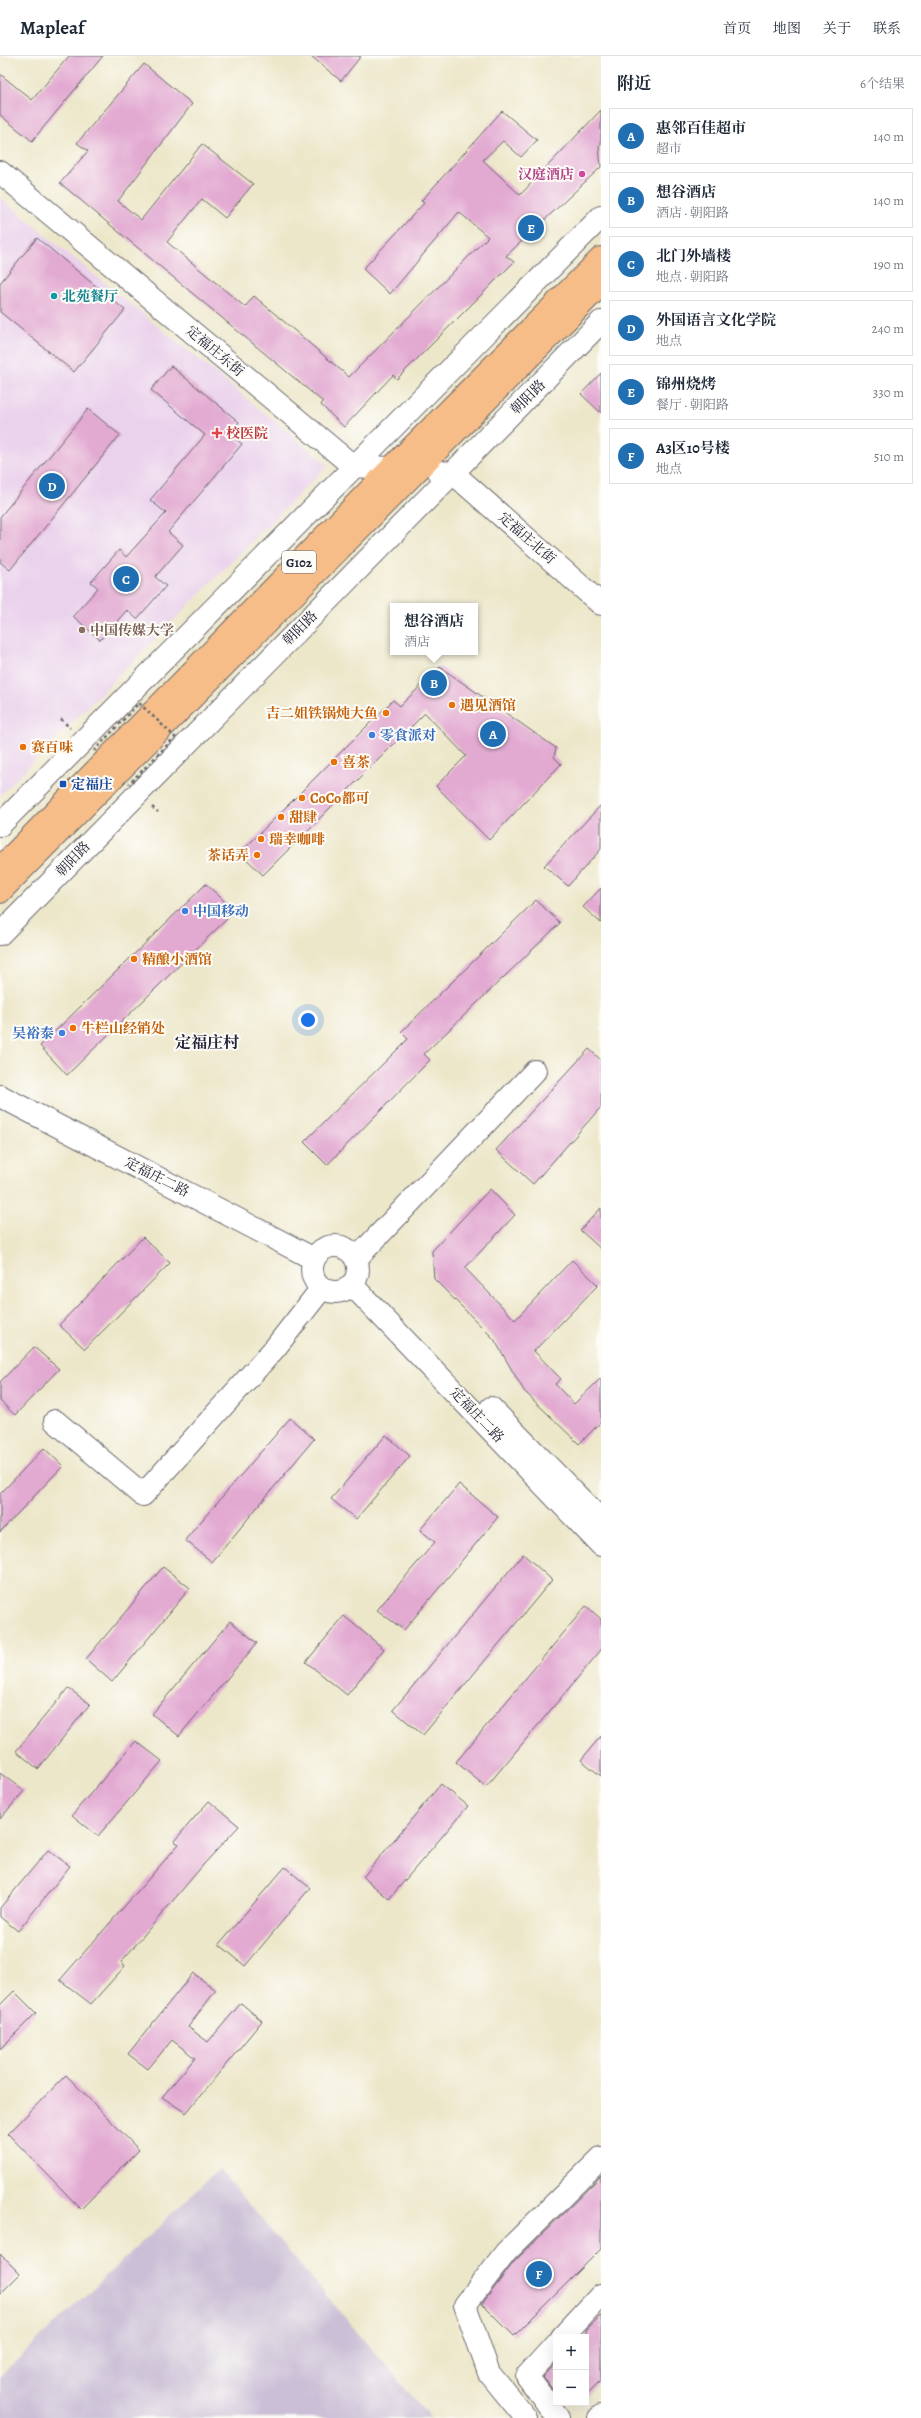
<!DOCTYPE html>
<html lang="zh">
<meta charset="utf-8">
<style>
:root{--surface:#fff;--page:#f2f2f3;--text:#1f2937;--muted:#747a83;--line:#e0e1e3;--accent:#1f6fb2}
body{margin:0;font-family:Alegreya,"Noto Serif SC",serif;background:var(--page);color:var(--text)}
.controls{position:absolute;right:12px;bottom:12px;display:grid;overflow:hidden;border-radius:0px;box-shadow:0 4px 16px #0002}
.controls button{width:36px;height:36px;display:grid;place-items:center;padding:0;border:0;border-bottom:1px solid var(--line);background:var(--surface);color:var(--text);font:20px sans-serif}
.you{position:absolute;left:308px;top:964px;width:14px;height:14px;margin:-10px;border:3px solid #fff;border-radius:50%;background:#1a73e8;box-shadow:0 0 0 6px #1a73e833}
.badge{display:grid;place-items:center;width:26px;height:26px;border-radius:50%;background:var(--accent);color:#fff;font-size:13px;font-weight:700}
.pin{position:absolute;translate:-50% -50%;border:2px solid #fff;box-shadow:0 1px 4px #0006}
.popup{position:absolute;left:390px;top:547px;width:88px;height:52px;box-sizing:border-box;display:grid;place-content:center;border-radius:0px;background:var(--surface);filter:drop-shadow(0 1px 3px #0005);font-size:13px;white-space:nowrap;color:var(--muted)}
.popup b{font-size:15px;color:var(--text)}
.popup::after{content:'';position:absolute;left:50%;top:100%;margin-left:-8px;border:8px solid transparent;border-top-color:var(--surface)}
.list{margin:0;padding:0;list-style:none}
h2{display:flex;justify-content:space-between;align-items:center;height:52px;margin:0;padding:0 16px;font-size:17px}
h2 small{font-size:13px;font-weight:400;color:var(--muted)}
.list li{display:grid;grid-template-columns:26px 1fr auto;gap:12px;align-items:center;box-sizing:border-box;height:56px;margin:0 8px 8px;padding:0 8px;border:1px solid var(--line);border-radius:0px}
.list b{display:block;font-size:15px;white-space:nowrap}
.list p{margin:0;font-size:13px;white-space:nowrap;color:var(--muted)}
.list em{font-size:13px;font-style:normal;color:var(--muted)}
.map{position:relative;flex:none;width:601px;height:2362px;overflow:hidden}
header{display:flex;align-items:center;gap:24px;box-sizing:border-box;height:56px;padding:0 20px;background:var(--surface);border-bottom:1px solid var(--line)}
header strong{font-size:19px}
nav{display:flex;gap:22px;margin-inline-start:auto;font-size:14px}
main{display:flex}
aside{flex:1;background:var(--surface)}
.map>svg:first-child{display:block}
</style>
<header>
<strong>Mapleaf</strong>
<nav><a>首页</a><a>地图</a><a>关于</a><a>联系</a></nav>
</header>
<main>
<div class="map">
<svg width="601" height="2362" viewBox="0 0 601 2362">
<rect width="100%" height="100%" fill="#fdfcf7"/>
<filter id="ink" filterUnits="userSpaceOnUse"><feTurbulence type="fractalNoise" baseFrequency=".025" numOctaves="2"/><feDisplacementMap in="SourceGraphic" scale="8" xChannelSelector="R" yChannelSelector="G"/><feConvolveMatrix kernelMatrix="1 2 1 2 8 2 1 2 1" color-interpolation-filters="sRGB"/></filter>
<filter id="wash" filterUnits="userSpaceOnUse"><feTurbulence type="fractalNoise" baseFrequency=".012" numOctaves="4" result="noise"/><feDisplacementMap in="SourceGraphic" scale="16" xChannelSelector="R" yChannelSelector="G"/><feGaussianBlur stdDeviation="0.9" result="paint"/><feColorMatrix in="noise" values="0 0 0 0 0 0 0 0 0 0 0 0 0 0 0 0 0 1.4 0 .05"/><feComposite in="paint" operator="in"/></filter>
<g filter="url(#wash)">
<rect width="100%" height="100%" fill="#ede7ca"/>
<polygon fill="#ead1ec" points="0,142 328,409 0,739"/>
<polygon fill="#cabfd6" points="219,2113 430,2362 0,2362 0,2320"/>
<g id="blocks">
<g fill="#e2a9d1">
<polygon points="69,0 103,0 32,85 0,59 0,18 32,44"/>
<polygon points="311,0 361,0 341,25"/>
<polygon points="144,8 192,48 118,145 141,164 202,88 253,128 225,162 202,143 167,186 245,251 254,240 349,321 488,181 459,156 390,238 363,213 424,147 421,145 502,55 537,84 521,101 503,85 483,104 520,139 601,54 601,88 599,90 601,111 506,200 514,206 397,323 393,319 344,371 321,349 323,346 60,127 88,95 77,87"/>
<polygon points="37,182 125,254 74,316 0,256 0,227"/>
<polygon points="171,310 239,366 230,378 242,388 168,476 183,489 155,521 166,530 137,563 127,554 100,584 73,560 98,532 91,526 119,494 126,501 166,457 150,444 205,379 151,334"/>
<polygon points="601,317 601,357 581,338"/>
<polygon points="88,353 120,379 10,514 0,506 0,461"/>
<polygon points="440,611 556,692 554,701 561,708 489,784 436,730 466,700 425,657 263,819 240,797 393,644 400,650"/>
<polygon points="601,749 601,793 568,830 544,810"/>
<polygon points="206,828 235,855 67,1019 40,990"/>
<polygon points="601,832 601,867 583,851"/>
<polygon points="536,844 560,867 424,998 430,1004 327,1109 304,1086 408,983 401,976"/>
<polygon points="589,993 601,1004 601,1051 533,1128 496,1094"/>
<polygon points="490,1133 515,1159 465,1212 515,1264 572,1204 598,1229 534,1295 561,1323 555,1328 574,1348 601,1322 601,1366 579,1388 524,1335 494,1283 434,1223 432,1195"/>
<polygon points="601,1152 601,1193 580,1174"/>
<polygon points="143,1181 170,1207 85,1293 59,1269"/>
<polygon points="34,1291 59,1313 15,1359 0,1345 0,1326"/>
<polygon points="290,1362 314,1383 212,1506 185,1484"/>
<polygon points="386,1379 410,1400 356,1463 331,1443"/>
<polygon points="44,1392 63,1410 0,1476 0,1438"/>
<polygon points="459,1428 498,1461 404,1574 377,1554 435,1486 420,1474"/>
<polygon points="523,1498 552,1524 423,1679 393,1654"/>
<polygon points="163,1511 190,1532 112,1626 86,1603"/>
<polygon points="586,1550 601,1563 601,1594 486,1731 456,1706"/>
<polygon points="344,1560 384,1593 347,1639 306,1606"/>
<polygon points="230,1565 257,1587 179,1680 152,1658"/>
<polygon points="68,1632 90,1648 38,1713 16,1695"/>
<polygon points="601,1680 601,1720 581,1704"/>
<polygon points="136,1685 162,1705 98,1780 72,1759"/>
<polygon points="0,1717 24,1735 0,1763"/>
<polygon points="441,1728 468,1750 389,1843 363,1821"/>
<polygon points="209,1745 239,1770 204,1808 121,1906 125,1910 91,1948 60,1924 179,1788 174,1785"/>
<polygon points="48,1794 70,1810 18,1875 0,1861 0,1852"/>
<polygon points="285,1811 310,1832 245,1910 219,1888"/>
<polygon points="193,1917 216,1934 188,1971 208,1986 241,1947 262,1965 186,2057 162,2041 195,2002 172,1984 148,2013 128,1998"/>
<polygon points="14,1935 36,1957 0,1993 0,1949"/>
<polygon points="66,2019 139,2094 81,2153 8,2078"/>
<polygon points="601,2120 601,2193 514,2280 482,2248 514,2206"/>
<polygon points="0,2198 20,2218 0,2238"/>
<polygon points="601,2259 601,2324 586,2339 586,2274"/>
<polygon points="556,2307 556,2338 543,2321"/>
</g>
</g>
</g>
<g filter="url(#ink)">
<use href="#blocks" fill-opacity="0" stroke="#69676d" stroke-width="1"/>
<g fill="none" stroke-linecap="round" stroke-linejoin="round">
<g stroke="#69676d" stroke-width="24">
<g id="minor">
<polyline points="0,116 353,410 406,413"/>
<polyline points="439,416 453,417 601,548"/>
<polyline points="0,769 601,161"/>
<polyline points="0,878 601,266"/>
<polyline points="0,1040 314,1203"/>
<circle cx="335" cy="1213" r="23"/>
<polyline points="356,1203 535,1015"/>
<polyline points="352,1229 601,1489"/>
<polyline points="491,1352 601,1464"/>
<polyline points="55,1365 143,1439 275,1292 322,1232"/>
<polyline points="562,2281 601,2239"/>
<polyline points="556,2288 527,2320 558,2362"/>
<polyline points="526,2362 489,2317 465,2249 506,2196 601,2102"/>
<polyline points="599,2362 601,2360"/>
</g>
</g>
<g stroke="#69676d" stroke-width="24">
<g id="highway">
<polyline points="0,812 391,412 601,202"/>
<polyline points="0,836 601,229"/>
</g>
</g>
<g stroke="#69676d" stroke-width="2.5" stroke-dasharray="3 3" stroke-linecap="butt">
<polyline points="61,663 70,672"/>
<polyline points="152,751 158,756"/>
</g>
<use href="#minor" stroke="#fff" stroke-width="22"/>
<use href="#highway" stroke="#f7bd88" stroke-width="22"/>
<polyline stroke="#69676d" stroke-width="2.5" stroke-dasharray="3 3" stroke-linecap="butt" points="94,695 139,647 175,681 129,728"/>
</g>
</g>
<circle fill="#d1479c" stroke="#fdfcf7" stroke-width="1.5" cx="582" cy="118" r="4"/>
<circle fill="#0f9aa8" stroke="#fdfcf7" stroke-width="1.5" cx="54" cy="240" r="4"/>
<path fill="#e0444e" stroke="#fdfcf7" stroke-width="1.5" d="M215 371h4v4h4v4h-4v4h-4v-4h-4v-4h4z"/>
<circle fill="#8d6e63" stroke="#fdfcf7" stroke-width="1.5" cx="82" cy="574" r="4"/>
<g fill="#e8710a" stroke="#fdfcf7" stroke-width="1.5">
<circle cx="452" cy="649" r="4"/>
<circle cx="386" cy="657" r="4"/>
<circle cx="23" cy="691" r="4"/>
<circle cx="334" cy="706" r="4"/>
<circle cx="302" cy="742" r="4"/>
<circle cx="281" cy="761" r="4"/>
<circle cx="261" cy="783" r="4"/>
<circle cx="257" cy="799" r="4"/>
<circle cx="134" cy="903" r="4"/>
<circle cx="73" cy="972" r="4"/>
</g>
<g fill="#3f7fe0" stroke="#fdfcf7" stroke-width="1.5">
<circle cx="372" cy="679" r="4"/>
<circle cx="185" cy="855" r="4"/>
<circle cx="62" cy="977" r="4"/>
</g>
<rect fill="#1a4fb4" stroke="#fdfcf7" stroke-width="1.5" x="59" y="724" width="8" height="8" rx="2"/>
<g text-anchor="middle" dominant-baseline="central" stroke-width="4" stroke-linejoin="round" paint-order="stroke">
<rect fill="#fdfcf7" stroke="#646373" stroke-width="1" x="282" y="495" width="34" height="22" rx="3"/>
<g font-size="13" font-weight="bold" fill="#22223b">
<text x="299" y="506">G102</text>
</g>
<g font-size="14" font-weight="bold" fill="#b23c85" stroke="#fdfcf7" text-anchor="end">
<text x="574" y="118">汉庭酒店</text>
</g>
<g font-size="14" font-weight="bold" fill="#0d838f" stroke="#fdfcf7" text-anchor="start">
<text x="62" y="240">北苑餐厅</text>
</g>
<g font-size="14" fill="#22223b" stroke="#fdfcf7">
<text transform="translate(215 295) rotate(40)">定福庄东街</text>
<text transform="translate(528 341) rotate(-45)">朝阳路</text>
<text transform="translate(527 482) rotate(41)">定福庄北街</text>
<text transform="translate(300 572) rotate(-45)">朝阳路</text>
<text transform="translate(73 803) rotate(-46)">朝阳路</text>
<text transform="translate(157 1121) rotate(27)">定福庄二路</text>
<text transform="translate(477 1359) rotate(46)">定福庄二路</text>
</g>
<g font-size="14" font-weight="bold" fill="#be3a42" stroke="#fdfcf7" text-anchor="start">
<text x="226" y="377">校医院</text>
</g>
<g font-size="14" font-weight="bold" fill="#785e54" stroke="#fdfcf7" text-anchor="start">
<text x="90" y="574">中国传媒大学</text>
</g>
<g font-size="14" font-weight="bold" fill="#c56008" stroke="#fdfcf7" text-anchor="start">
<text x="460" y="649">遇见酒馆</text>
<text x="378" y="657" text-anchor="end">吉二姐铁锅炖大鱼</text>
<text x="31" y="691">赛百味</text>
<text x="342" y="706">喜茶</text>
<text x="310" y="742">CoCo都可</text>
<text x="289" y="761">甜肆</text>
<text x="269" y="783">瑞幸咖啡</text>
<text x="249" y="799" text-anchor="end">茶话弄</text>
<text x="142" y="903">精酿小酒馆</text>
<text x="81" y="972">牛栏山经销处</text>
</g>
<g font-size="14" font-weight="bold" fill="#366cbe" stroke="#fdfcf7" text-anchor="start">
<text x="380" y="679">零食派对</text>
<text x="193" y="855">中国移动</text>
<text x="54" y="977" text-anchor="end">吴裕泰</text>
</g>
<g font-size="14" font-weight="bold" fill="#164399" stroke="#fdfcf7" text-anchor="start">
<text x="71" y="728">定福庄</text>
</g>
<g font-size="16" font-weight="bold" fill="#22223b" stroke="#fdfcf7">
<text x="207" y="987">定福庄村</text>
</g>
</g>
</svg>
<div class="controls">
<button>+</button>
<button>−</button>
</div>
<div class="you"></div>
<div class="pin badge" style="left:493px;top:678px">A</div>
<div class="pin badge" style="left:434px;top:627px">B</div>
<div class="popup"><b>想谷酒店</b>酒店</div>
<div class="pin badge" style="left:126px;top:523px">C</div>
<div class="pin badge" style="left:52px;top:430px">D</div>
<div class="pin badge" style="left:531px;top:172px">E</div>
<div class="pin badge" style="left:539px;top:2218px">F</div>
</div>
<aside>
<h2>附近<small>6个结果</small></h2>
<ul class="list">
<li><span class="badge">A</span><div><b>惠邻百佳超市</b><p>超市</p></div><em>140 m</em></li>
<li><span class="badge">B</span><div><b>想谷酒店</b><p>酒店 · 朝阳路</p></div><em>140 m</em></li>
<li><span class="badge">C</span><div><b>北门外墙楼</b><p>地点 · 朝阳路</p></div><em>190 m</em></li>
<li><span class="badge">D</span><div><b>外国语言文化学院</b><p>地点</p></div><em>240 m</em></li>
<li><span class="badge">E</span><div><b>锦州烧烤</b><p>餐厅 · 朝阳路</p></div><em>330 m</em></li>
<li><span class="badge">F</span><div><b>A3区10号楼</b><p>地点</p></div><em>510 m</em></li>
</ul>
</aside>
</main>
